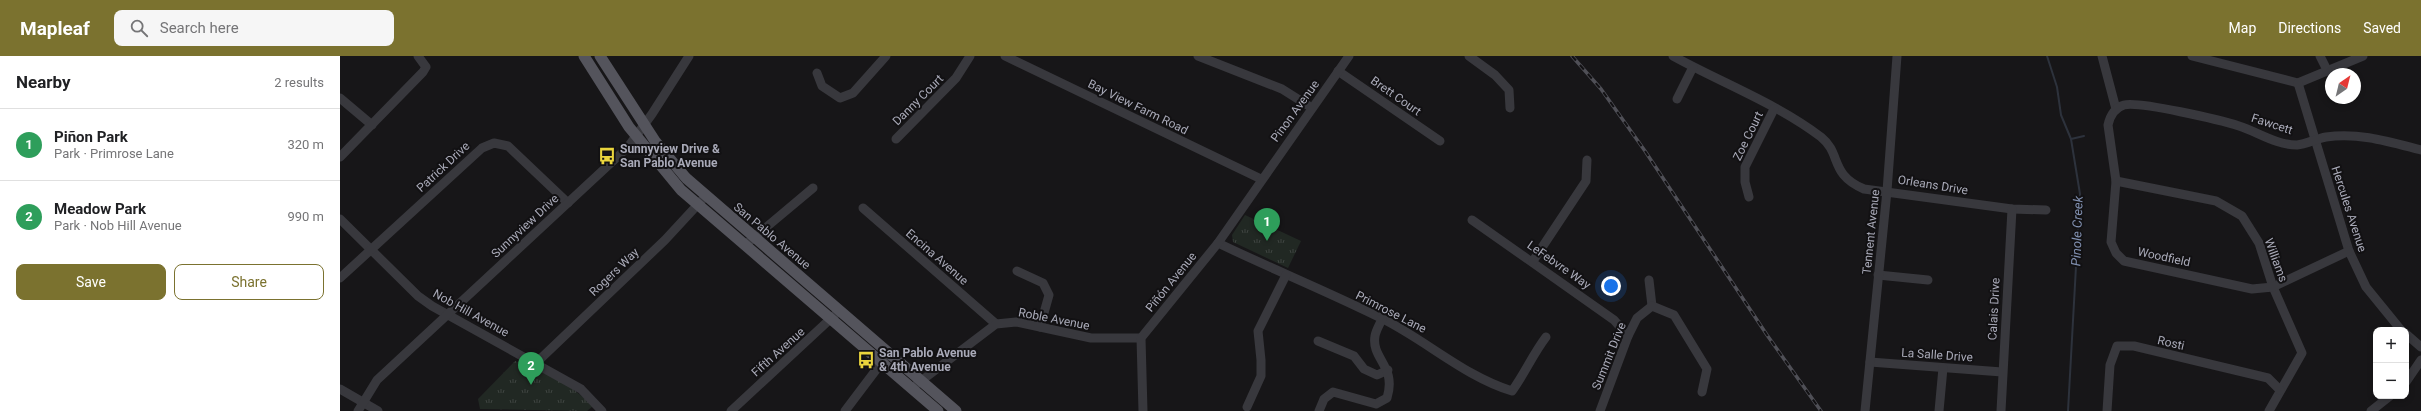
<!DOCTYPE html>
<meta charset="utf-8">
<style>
:root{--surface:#fff;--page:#f6f6f6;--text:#202124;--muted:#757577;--line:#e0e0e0;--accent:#7b722f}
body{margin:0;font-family:Roboto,sans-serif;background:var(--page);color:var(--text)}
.controls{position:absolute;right:12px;bottom:12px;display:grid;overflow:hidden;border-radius:8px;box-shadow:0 2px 6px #0003}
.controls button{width:36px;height:36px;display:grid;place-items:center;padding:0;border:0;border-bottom:1px solid var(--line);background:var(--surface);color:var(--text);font:20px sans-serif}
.compass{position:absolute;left:1985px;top:12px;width:36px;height:36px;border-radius:50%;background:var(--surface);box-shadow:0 2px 6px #0003;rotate:35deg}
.you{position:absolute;left:1271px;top:230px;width:14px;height:14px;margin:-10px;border:3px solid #fff;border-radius:50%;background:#1a73e8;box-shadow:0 0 0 6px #1a73e833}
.badge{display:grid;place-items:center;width:26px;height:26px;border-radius:50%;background:var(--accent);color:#fff;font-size:13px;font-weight:700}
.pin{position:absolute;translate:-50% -33px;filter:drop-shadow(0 1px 2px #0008)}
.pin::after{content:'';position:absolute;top:21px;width:14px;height:12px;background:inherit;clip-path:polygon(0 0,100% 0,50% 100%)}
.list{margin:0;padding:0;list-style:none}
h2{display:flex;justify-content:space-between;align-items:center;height:52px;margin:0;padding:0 16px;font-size:17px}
h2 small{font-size:13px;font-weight:400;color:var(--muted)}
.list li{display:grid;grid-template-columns:26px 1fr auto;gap:12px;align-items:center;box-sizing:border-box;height:72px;padding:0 16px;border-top:1px solid var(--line)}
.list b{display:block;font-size:15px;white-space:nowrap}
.list p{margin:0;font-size:13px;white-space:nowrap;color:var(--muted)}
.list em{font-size:13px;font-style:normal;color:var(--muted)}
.actions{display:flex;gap:8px;padding:12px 16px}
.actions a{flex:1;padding:9px 0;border:1px solid var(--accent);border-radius:8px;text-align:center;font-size:14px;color:var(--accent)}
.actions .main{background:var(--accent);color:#fff}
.icon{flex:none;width:22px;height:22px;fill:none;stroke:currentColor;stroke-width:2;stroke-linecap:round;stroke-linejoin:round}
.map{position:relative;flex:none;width:2081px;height:355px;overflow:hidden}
header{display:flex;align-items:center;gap:24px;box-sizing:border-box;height:56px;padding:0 20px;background:var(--accent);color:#fff}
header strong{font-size:19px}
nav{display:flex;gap:22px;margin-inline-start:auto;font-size:14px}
.search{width:280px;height:36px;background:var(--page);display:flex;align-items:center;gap:10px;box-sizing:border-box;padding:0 14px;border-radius:8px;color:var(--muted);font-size:15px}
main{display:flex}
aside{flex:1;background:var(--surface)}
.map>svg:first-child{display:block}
</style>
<header>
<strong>Mapleaf</strong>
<div class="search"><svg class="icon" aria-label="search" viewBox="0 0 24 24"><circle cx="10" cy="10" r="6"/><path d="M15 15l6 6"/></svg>Search here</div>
<nav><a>Map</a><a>Directions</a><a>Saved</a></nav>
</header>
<main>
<aside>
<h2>Nearby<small>2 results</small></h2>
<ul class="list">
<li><span class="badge" style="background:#2e9e5b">1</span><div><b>Piñon Park</b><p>Park · Primrose Lane</p></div><em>320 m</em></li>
<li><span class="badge" style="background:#2e9e5b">2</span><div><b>Meadow Park</b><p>Park · Nob Hill Avenue</p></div><em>990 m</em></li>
</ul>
<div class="actions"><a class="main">Save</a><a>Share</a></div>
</aside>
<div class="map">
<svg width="2081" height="355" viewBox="0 0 2081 355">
<defs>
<pattern id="park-tufts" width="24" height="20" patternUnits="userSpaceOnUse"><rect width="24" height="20" fill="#212823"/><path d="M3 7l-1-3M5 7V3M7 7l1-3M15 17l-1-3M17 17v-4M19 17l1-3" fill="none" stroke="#3e4441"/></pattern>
</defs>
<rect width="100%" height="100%" fill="#171618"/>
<g fill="url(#park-tufts)">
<polygon points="905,159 961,185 948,212 893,186 892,179"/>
<path d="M 175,305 C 205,316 229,327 253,350 L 247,355 L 140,353 L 138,343 Z"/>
</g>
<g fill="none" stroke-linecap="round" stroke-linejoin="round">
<g stroke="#2d323c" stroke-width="2">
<polyline points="1707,0 1717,31 1721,59 1731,83 1740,138 1728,355"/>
<polyline points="1731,83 1744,80"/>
</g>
<g stroke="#38383d" stroke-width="9">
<polyline points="665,0 921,123"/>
<polyline points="858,0 942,33 972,52"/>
<polyline points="1129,0 1155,19 1169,34 1170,52"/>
<path d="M 1333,0 C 1382,27 1436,47 1481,81 C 1502,98 1489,118 1524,133 L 1672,153 L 1706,154"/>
<polyline points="1762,0 1776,53"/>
<polyline points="1852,0 1958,27 2023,0"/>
<polyline points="1980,0 1987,14"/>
<polyline points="998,15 1100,85"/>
<polyline points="477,17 482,30 500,42 513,37 546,0"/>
<polyline points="1958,27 2009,195 2026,231 2061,274"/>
<polyline points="0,42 32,69"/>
<polyline points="1337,43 1353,11"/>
<polyline points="556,83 616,22 630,0"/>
<polyline points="0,101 83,16 86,11 78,0"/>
<polyline points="1776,125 1876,145 1902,160 1919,187 1933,231 1962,297 1929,355"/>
<polyline points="1409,141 1405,126 1405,111 1434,53"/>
<polyline points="523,152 656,268"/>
<polyline points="0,163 78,240 92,250 241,333 262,355"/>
<polyline points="1132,164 1274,264 1288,280"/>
<path d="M 878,187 C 932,213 989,236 1043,263 C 1087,285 1124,320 1172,335 C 1185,317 1193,298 1206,281"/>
<polyline points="405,189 473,132"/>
<path d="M 2009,195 L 1933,231 L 1912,233 L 1784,205 L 1776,197 L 1771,186 L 1776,125 L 1768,69 C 1770,60 1774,52 1784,49 C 1799,45 1881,64 1899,70 C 1918,76 1936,89 1957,89 C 1966,88 1976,83 1986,81 C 2019,76 2050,86 2081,94"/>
<polyline points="1193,205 1246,125 1247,104"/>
<polyline points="677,215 703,227 709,239 700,271"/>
<polyline points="1538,219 1588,224"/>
<polyline points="0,222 142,92 154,87 168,90 228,147"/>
<polyline points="1309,224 1312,250"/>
<polyline points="2066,278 2081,291"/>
<polyline points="978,285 1014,300 1024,313 1037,319 1048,314"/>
<polyline points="1530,306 1662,316"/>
<polyline points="196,307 325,184 362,144"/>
<polyline points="2066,326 2081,304"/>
<polyline points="577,328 656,268 676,266 751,282 801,282"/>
<polyline points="0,333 38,355"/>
<polyline points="907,351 921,320 921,304 918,275 946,219"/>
<polyline points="18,355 37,324 288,91 312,58 349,0"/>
<polyline points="391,355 500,254"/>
<polyline points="505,355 545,302"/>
<polyline points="803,355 801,282 878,187 1009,0"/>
<path d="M 979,355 L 984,343 L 993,336 L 1036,348 L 1047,342 C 1057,310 1031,303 1035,280 C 1036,274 1040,268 1042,263"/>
<polyline points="1260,355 1288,280 1297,262 1312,250 1334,259 1367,313 1362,336"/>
<polyline points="1525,355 1547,135 1557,0"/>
<polyline points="1599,355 1603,312"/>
<polyline points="1661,355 1672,153"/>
<polyline points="1767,355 1770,309 1777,290 1794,290 1928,322 1940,334"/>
<polyline points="2031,355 2050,340"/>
</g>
<g stroke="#54545c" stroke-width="11">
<polyline points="244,0 289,71 341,134 598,355"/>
<polyline points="260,0 315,85 346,122 616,355"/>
</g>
<g stroke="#4f4f56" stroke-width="3.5">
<polyline id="rail" points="1232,0 1261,33 1305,95 1427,279 1481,355"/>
</g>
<use href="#rail" stroke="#121113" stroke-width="2" stroke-dasharray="6" stroke-linecap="butt"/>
</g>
<defs>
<g id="bus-bare" transform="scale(1.38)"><path d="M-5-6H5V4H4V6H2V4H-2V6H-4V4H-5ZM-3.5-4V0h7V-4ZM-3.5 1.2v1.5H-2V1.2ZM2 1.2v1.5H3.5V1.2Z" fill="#ead53d" stroke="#121113" stroke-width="2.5" paint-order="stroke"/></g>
</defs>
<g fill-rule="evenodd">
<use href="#bus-bare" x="267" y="100"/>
<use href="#bus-bare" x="526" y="304"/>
</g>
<g text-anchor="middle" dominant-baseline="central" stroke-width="4" stroke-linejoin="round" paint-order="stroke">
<g font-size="12" fill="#a9aab8" stroke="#121113">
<text transform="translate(1056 40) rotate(35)">Brett Court</text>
<text transform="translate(578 44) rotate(-45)">Danny Court</text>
<text transform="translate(798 51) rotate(26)">Bay View Farm Road</text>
<text transform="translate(955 55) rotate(-54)">Pinon Avenue</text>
<text transform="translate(1932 68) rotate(18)">Fawcett</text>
<text transform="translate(1408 80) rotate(-64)">Zoe Court</text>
<text transform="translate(103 111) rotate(-43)">Patrick Drive</text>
<text transform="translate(1593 129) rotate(9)">Orleans Drive</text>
<text transform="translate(2009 153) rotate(72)">Hercules Avenue</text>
<text transform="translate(185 170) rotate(-43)">Sunnyview Drive</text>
<text transform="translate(1531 176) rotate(-84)">Tennent Avenue</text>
<text transform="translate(432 180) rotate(40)">San Pablo Avenue</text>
<text transform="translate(597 201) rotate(41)">Encina Avenue</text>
<text transform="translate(1824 201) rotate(12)">Woodfield</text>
<text transform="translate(1936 204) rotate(70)">Williams</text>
<text transform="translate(1219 209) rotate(35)">LeFebvre Way</text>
<text transform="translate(274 216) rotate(-44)">Rogers Way</text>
<text transform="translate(831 226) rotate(-51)">Piñón Avenue</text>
<text transform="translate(1654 253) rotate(-87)">Calais Drive</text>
<text transform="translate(1051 256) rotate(27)">Primrose Lane</text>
<text transform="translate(131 257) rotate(29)">Nob Hill Avenue</text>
<text transform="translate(714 263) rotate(11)">Roble Avenue</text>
<text transform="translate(1831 287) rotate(13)">Rosti</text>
<text transform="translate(438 296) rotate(-42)">Fifth Avenue</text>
<text transform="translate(1597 299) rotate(4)">La Salle Drive</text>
<text transform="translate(1269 300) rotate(-68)">Summit Drive</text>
</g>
<g font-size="12" font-weight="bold" fill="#a9aab8" stroke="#121113" text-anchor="start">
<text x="280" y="93">Sunnyview Drive &amp;<tspan x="280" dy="14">San Pablo Avenue</tspan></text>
<text x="539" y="297">San Pablo Avenue<tspan x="539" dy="14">&amp; 4th Avenue</tspan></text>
</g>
<g font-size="13" font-style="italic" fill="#8291b1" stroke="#121113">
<text transform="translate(1737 175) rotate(-88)">Pinole Creek</text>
</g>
</g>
</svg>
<div class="controls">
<button>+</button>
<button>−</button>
</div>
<svg class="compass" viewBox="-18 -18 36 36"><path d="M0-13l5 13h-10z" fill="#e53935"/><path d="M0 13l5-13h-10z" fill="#757577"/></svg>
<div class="you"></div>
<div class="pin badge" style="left:927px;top:185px;background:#2e9e5b">1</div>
<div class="pin badge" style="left:191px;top:329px;background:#2e9e5b">2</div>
</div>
</main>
